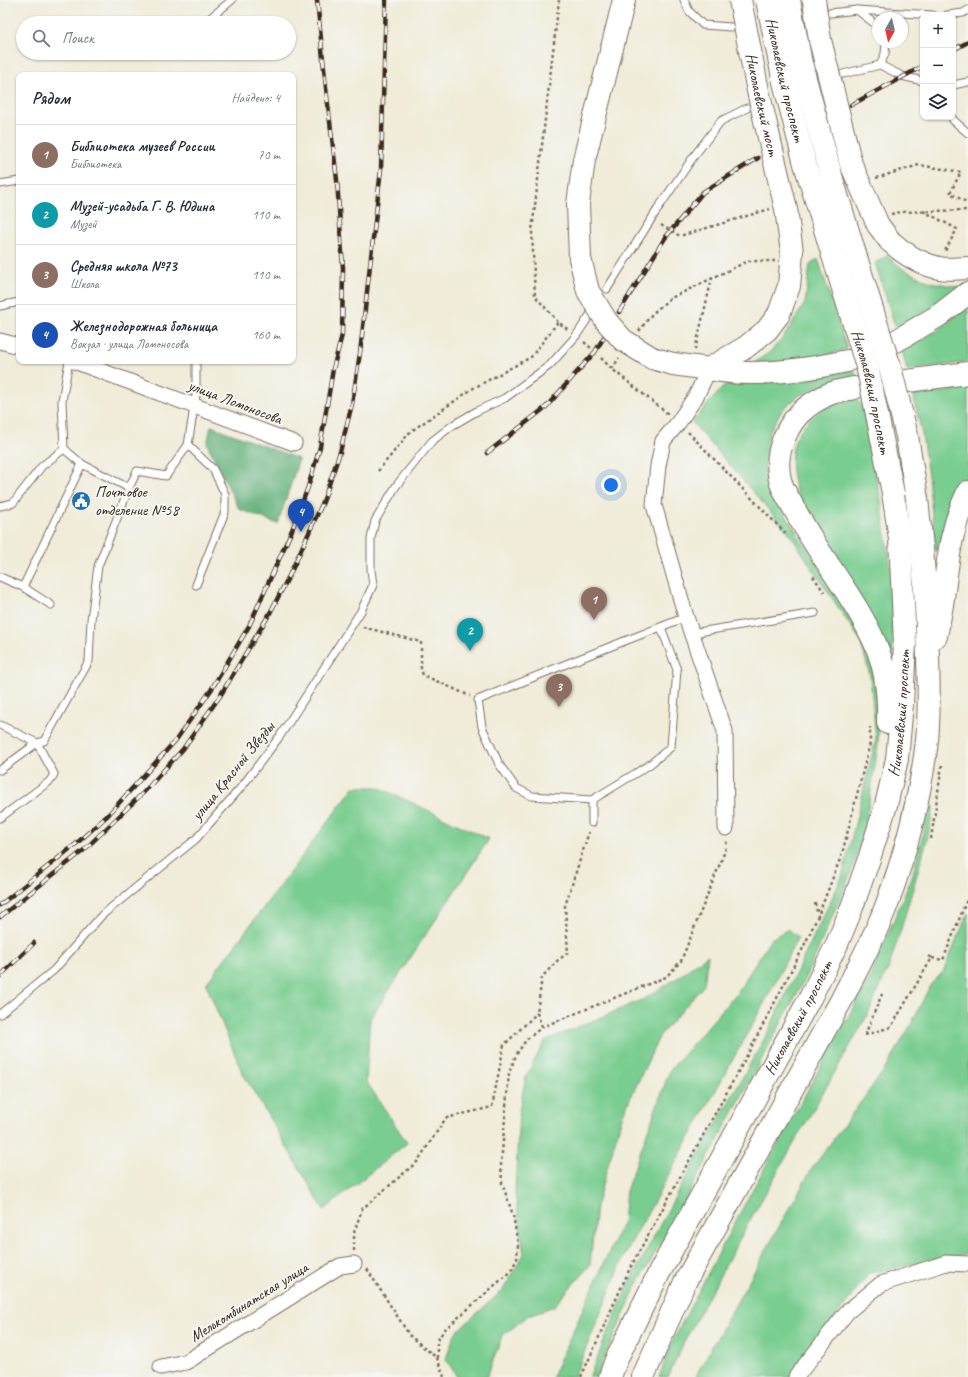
<!DOCTYPE html>
<html lang="ru">
<meta charset="utf-8">
<style>
:root{--surface:#fff;--page:#f2f2f3;--text:#1f2937;--muted:#747a83;--line:#e0e1e3;--accent:#1f6fb2}
body{margin:0;font-family:Caveat,sans-serif;background:var(--page);color:var(--text)}
.controls{position:absolute;right:12px;top:12px;display:grid;overflow:hidden;border-radius:8px;box-shadow:0 1px 3px #0004}
.controls button{width:36px;height:36px;display:grid;place-items:center;padding:0;border:0;border-bottom:1px solid var(--line);background:var(--surface);color:var(--text);font:20px sans-serif}
.compass{position:absolute;left:872px;top:12px;width:36px;height:36px;border-radius:50%;background:var(--surface);box-shadow:0 1px 3px #0004;rotate:188deg}
.you{position:absolute;left:611px;top:485px;width:14px;height:14px;margin:-10px;border:3px solid #fff;border-radius:50%;background:#1a73e8;box-shadow:0 0 0 6px #1a73e833}
.badge{display:grid;place-items:center;width:26px;height:26px;border-radius:50%;background:var(--accent);color:#fff;font-size:13px;font-weight:700}
.pin{position:absolute;translate:-50% -33px;filter:drop-shadow(0 1px 2px #0008)}
.pin::after{content:'';position:absolute;top:21px;width:14px;height:12px;background:inherit;clip-path:polygon(0 0,100% 0,50% 100%)}
.list{margin:0;padding:0;list-style:none}
h2{display:flex;justify-content:space-between;align-items:center;height:52px;margin:0;padding:0 16px;font-size:17px}
h2 small{font-size:13px;font-weight:400;color:var(--muted)}
.list li{display:grid;grid-template-columns:26px 1fr auto;gap:12px;align-items:center;box-sizing:border-box;height:60px;padding:0 16px;border-top:1px solid var(--line)}
.list b{display:block;font-size:15px;white-space:nowrap}
.list p{margin:0;font-size:13px;white-space:nowrap;color:var(--muted)}
.list em{font-size:13px;font-style:normal;color:var(--muted)}
.icon{flex:none;width:22px;height:22px;fill:none;stroke:currentColor;stroke-width:2;stroke-linecap:round;stroke-linejoin:round}
.map{position:relative;flex:none;width:968px;height:1377px;overflow:hidden}
.search{position:absolute;background:var(--surface);box-shadow:0 1px 3px #0004;left:16px;top:16px;width:280px;height:44px;display:flex;align-items:center;gap:10px;box-sizing:border-box;padding:0 14px;border-radius:22px;color:var(--muted);font-size:15px}
.panel{position:absolute;background:var(--surface);box-shadow:0 1px 3px #0004;left:16px;top:72px;width:280px;height:292px;border-radius:8px}
.map>svg:first-child{display:block}
</style>
<div class="map">
<svg width="968" height="1377" viewBox="0 0 968 1377">
<rect width="100%" height="100%" fill="#f6f6f2"/>
<filter id="ink" filterUnits="userSpaceOnUse"><feTurbulence type="fractalNoise" baseFrequency=".025" numOctaves="2"/><feDisplacementMap in="SourceGraphic" scale="8" xChannelSelector="R" yChannelSelector="G"/><feConvolveMatrix kernelMatrix="1 2 1 2 8 2 1 2 1" color-interpolation-filters="sRGB"/></filter>
<filter id="wash" filterUnits="userSpaceOnUse"><feTurbulence type="fractalNoise" baseFrequency=".012" numOctaves="4" result="noise"/><feDisplacementMap in="SourceGraphic" scale="16" xChannelSelector="R" yChannelSelector="G"/><feGaussianBlur stdDeviation="0.9" result="paint"/><feColorMatrix in="noise" values="0 0 0 0 0 0 0 0 0 0 0 0 0 0 0 0 0 1.4 0 .05"/><feComposite in="paint" operator="in"/></filter>
<g filter="url(#wash)">
<rect width="100%" height="100%" fill="#f0ecd9"/>
<g fill="#79cd90" stroke="#5a7c57">
<polygon points="887,256 903,269 930,282 959,287 897,332 875,263"/>
<path d="M 818,259 L 847,349 C 816,360 787,363 754,363 L 771,351 L 785,335 L 805,303 L 810,265 Z"/>
<polygon points="968,307 968,360 962,363 907,370 902,350 934,333"/>
<polygon points="854,370 857,377 824,384 800,395 783,409 770,430 766,451 765,470 773,496 859,628 873,666 879,711 878,746 870,796 865,825 853,868 813,961 800,988 704,1166 636,1287 596,1377 589,1377 629,1283 675,1197 767,1034 842,877 876,739 870,675 860,640 789,533 692,422 725,385 745,382 805,380"/>
<polygon points="968,387 968,472 936,552 928,476 922,434 913,395 949,391"/>
<path d="M 856,399 L 862,406 L 881,500 L 891,569 L 893,663 L 799,501 C 789,471 785,439 813,417 C 817,414 821,409 826,408 C 835,404 846,402 856,399 Z"/>
<polygon points="354,787 378,787 489,839 370,1019 366,1081 407,1143 324,1210 242,1072 206,984"/>
<polygon points="930,804 934,807 927,840 901,929 888,969 867,1016 750,1220 684,1342 668,1377 659,1377 673,1340 749,1196 868,981 912,877"/>
<polygon points="968,913 968,1231 966,1254 869,1273 790,1377 696,1377 699,1370 811,1170 888,1065 910,1026 931,984 943,972"/>
<polygon points="788,929 798,937 768,996 626,1252 574,1377 552,1377 623,1222 626,1191 670,1070 737,993 771,939"/>
<polygon points="708,955 704,985 660,1035 623,1114 596,1206 590,1265 554,1306 529,1315 502,1336 487,1377 457,1377 446,1359 455,1333 503,1290 524,1254 515,1193 519,1111 526,1077 545,1041 644,999 677,978"/>
</g>
<polygon fill="#62b07a" stroke="#4e6d4c" points="211,426 299,459 278,524 239,509 207,444"/>
</g>
<g filter="url(#ink)">
<g fill="none" stroke-linecap="round" stroke-linejoin="round">
<g stroke="#7a6e5f" stroke-width="9">
<g id="lane">
<polyline points="684,0 689,11 703,25 731,27"/>
<polyline points="857,10 933,15"/>
<polyline points="830,13 857,10 875,24 878,28"/>
<polyline points="947,15 963,13 968,10"/>
<polyline points="209,19 232,0"/>
<polyline points="880,65 902,76 923,81"/>
<polyline points="843,74 880,65 885,54 886,42"/>
<polyline points="953,85 968,82"/>
<polyline points="952,117 953,120 968,133"/>
<polyline points="0,184 19,181"/>
<polyline points="607,289 659,207 694,156 721,121 747,108"/>
<polyline points="0,306 19,302"/>
<polyline points="129,488 137,471 166,476 188,445"/>
<polyline points="0,506 13,503 42,466 64,449 67,451"/>
<polyline points="0,577 23,587"/>
<polyline points="196,585 225,512 225,494 213,469 188,445 196,395 196,361"/>
<polyline points="51,605 23,587 82,464 79,462"/>
<polyline points="692,633 815,613"/>
<polyline points="0,725 37,743 44,741 89,661 91,620 98,566 129,488 82,464 64,449 62,401 69,361"/>
<polyline points="0,770 37,743 54,774 50,781 0,818"/>
<polyline points="592,800 649,765 671,747 677,670 661,627"/>
<polyline points="592,823 592,800 532,796 516,788 499,764 482,727 478,700 566,664 686,617"/>
<polyline points="0,1014 54,970 102,915 196,839 243,785 280,736 361,611 373,585 371,570 371,539 375,521 396,486 432,441 453,425 477,411 505,398 550,365 576,336 590,315"/>
</g>
</g>
<g stroke="#7a6e5f" stroke-width="17">
<g id="street">
<polyline points="0,341 19,346"/>
<polyline points="74,361 294,443"/>
<polyline points="709,369 696,396 678,423 663,441 658,466 654,505 686,617 725,731 726,828"/>
<polyline points="161,1367 186,1362 340,1266 354,1264"/>
<polyline points="796,1377 847,1312 881,1284 946,1263 968,1264"/>
</g>
</g>
<g stroke="#7a6e5f" stroke-width="24">
<g id="primary">
<path d="M 890,241 C 904,254 920,264 939,268 C 948,270 959,268 968,268"/>
<polyline points="580,258 578,204 584,160 624,0"/>
<polyline points="896,341 938,316 968,293"/>
<polyline points="652,358 673,364 709,369 746,347 767,330 779,314"/>
<path d="M 709,369 C 751,378 805,370 847,361"/>
<polyline points="907,381 968,373"/>
<path d="M 854,388 C 845,390 833,391 825,396 C 819,399 812,403 807,407 C 788,421 775,451 779,474 C 780,487 789,499 795,510 C 819,556 854,596 875,643 C 886,668 889,696 888,723"/>
<path d="M 936,636 C 938,626 940,616 942,605 C 948,564 949,531 968,492"/>
<path id="s1" d="M 610,1377 L 616,1360 L 659,1273 L 810,998 L 837,944 L 851,910 L 870,856 L 886,805 L 897,759 L 902,704 L 905,643 L 900,539 L 893,493"/>
<path d="M 643,1377 L 685,1282 L 842,999 C 858,967 876,935 888,901 C 906,852 919,800 926,749 C 930,720 929,687 928,658 C 927,605 923,552 917,499"/>
</g>
</g>
<g stroke="#7a6e5f" stroke-width="2.5" stroke-dasharray="3 3" stroke-linecap="butt">
<polyline points="876,178 919,165 961,172 950,193 968,203"/>
<polyline points="923,211 957,229 945,251"/>
<polyline points="891,214 901,212 968,210"/>
<polyline points="661,225 680,236 770,209"/>
<polyline points="558,322 535,296 532,231 559,0"/>
<polyline points="639,331 652,314 669,299 748,261 775,261"/>
<polyline points="584,342 591,348"/>
<polyline points="695,350 712,278"/>
<polyline points="601,358 612,369 668,414"/>
<polyline points="612,369 619,358"/>
<polyline points="688,432 788,536"/>
<polyline points="378,471 410,432 472,389 531,357 558,322 569,330"/>
<polyline points="813,576 824,592"/>
<polyline points="363,627 421,642 421,669 423,675 470,696"/>
<polyline points="931,839 942,765"/>
<polyline points="815,903 818,916"/>
<polyline points="932,958 943,960 968,897"/>
<polyline points="542,1027 537,1013 542,977 558,960 568,953 565,906 589,832"/>
<polyline points="865,1035 891,1027 932,958 928,955"/>
<polyline points="865,1035 882,994"/>
<polyline points="354,1251 354,1233 362,1209 417,1162 446,1118 492,1107 504,1045 537,1013"/>
<polyline points="367,1269 410,1336 437,1358 444,1377"/>
<polyline points="437,1358 437,1341 444,1330 511,1271 517,1259 518,1244 513,1215 502,1183 501,1164 509,1073 516,1055 526,1040 542,1027 666,977 681,961 725,851 727,840"/>
<polyline points="581,1377 630,1268 744,1061 802,950 818,916 842,854 870,743 870,727"/>
</g>
<use href="#lane" stroke="#fff" stroke-width="7"/>
<use href="#street" stroke="#fff" stroke-width="15"/>
<use href="#primary" stroke="#fff" stroke-width="22"/>
<g stroke="#3b2a1e" stroke-width="4.5">
<g id="rail">
<polyline points="953,50 968,42"/>
<polyline points="851,105 923,66"/>
<polyline points="619,312 665,238 703,192 758,158"/>
<polyline points="487,453 546,407 595,352 604,337"/>
<polyline points="0,905 77,843 108,815 176,740 211,690 249,626 292,530 308,487 320,447 333,369 342,335 343,268 337,180 326,88 317,0"/>
<polyline points="0,917 84,850 144,792 183,749 220,696 270,613 290,574 323,502 340,452 352,404 360,353 381,169 386,0"/>
<polyline points="0,976 34,943"/>
</g>
</g>
<use href="#rail" stroke="#f6f6f2" stroke-width="3" stroke-dasharray="9" stroke-linecap="butt"/>
<g stroke="#7a6e5f" stroke-width="24" stroke-linecap="butt">
<g id="primary-bridge">
<path id="s2" d="M 740,0 L 758,91 L 786,209 L 792,252 L 789,286 L 779,314"/>
<path id="s3" d="M 767,0 L 784,82 L 805,164 L 868,370 L 893,493"/>
<polyline points="789,0 801,63 832,179 891,371 907,436 917,499"/>
<polyline points="814,0 820,40 851,164 878,225 890,241"/>
<polyline points="580,258 588,291 607,322 623,340 652,358"/>
</g>
</g>
<use href="#primary-bridge" stroke="#fff" stroke-width="22"/>
</g>
</g>
<defs>
<g id="civic-disc" transform="scale(1)"><circle r="9.5" fill="#1f6fb2" stroke="#f6f6f2"/><path d="M-.6-6.5H3V-4.5H.6V-3L4-1V1h2V6H-6V1h2V-1L-.6-3ZM-1.2 2.5V6h2.4V2.5Z" fill="#fff"/></g>
</defs>
<g fill-rule="evenodd">
<use href="#civic-disc" x="81" y="501"/>
</g>
<g text-anchor="middle" dominant-baseline="central" stroke-width="4" stroke-linejoin="round" paint-order="stroke">
<g font-size="16" fill="#3b2a1e" stroke="#f6f6f2">
<text stroke="none"><textPath href="#s3" startOffset="82">Николаевский проспект</textPath></text>
<text stroke="none"><textPath href="#s2" startOffset="107">Николаевский мост</textPath></text>
<text stroke="none"><textPath href="#s3" startOffset="406">Николаевский проспект</textPath></text>
<text transform="translate(235 402) rotate(21)">улица Ломоносова</text>
<text stroke="none"><textPath href="#s1" startOffset="730">Николаевский проспект</textPath></text>
<text transform="translate(233 771) rotate(-51)">улица Красной Звезды</text>
<text stroke="none"><textPath href="#s1" startOffset="406">Николаевский проспект</textPath></text>
<text transform="translate(249 1302) rotate(-32)">Мелькомбинатская улица</text>
</g>
<g font-size="16" fill="#3b2a1e" stroke="#f6f6f2" text-anchor="start">
<text x="95" y="492">Почтовое<tspan x="95" dy="18">отделение №58</tspan></text>
</g>
</g>
</svg>
<div class="controls">
<button>+</button>
<button>−</button>
<button><svg class="icon" aria-label="layers" viewBox="0 0 24 24"><path d="M12 4l9 5-9 5-9-5zM3 14l9 5 9-5"/></svg></button>
</div>
<svg class="compass" viewBox="-18 -18 36 36"><path d="M0-13l5 13h-10z" fill="#e53935"/><path d="M0 13l5-13h-10z" fill="#747a83"/></svg>
<div class="you"></div>
<div class="pin badge" style="left:594px;top:620px;background:#8d6e63">1</div>
<div class="pin badge" style="left:470px;top:651px;background:#0f9aa8">2</div>
<div class="pin badge" style="left:559px;top:707px;background:#8d6e63">3</div>
<div class="pin badge" style="left:301px;top:532px;background:#1a4fb4">4</div>
<div class="search"><svg class="icon" aria-label="search" viewBox="0 0 24 24"><circle cx="10" cy="10" r="6"/><path d="M15 15l6 6"/></svg>Поиск</div>
<section class="panel">
<h2>Рядом<small>Найдено: 4</small></h2>
<ul class="list">
<li><span class="badge" style="background:#8d6e63">1</span><div><b>Библиотека музеев России</b><p>Библиотека</p></div><em>70 m</em></li>
<li><span class="badge" style="background:#0f9aa8">2</span><div><b>Музей-усадьба Г. В. Юдина</b><p>Музей</p></div><em>110 m</em></li>
<li><span class="badge" style="background:#8d6e63">3</span><div><b>Средняя школа №73</b><p>Школа</p></div><em>110 m</em></li>
<li><span class="badge" style="background:#1a4fb4">4</span><div><b>Железнодорожная больница</b><p>Вокзал · улица Ломоносова</p></div><em>160 m</em></li>
</ul>
</section>
</div>
